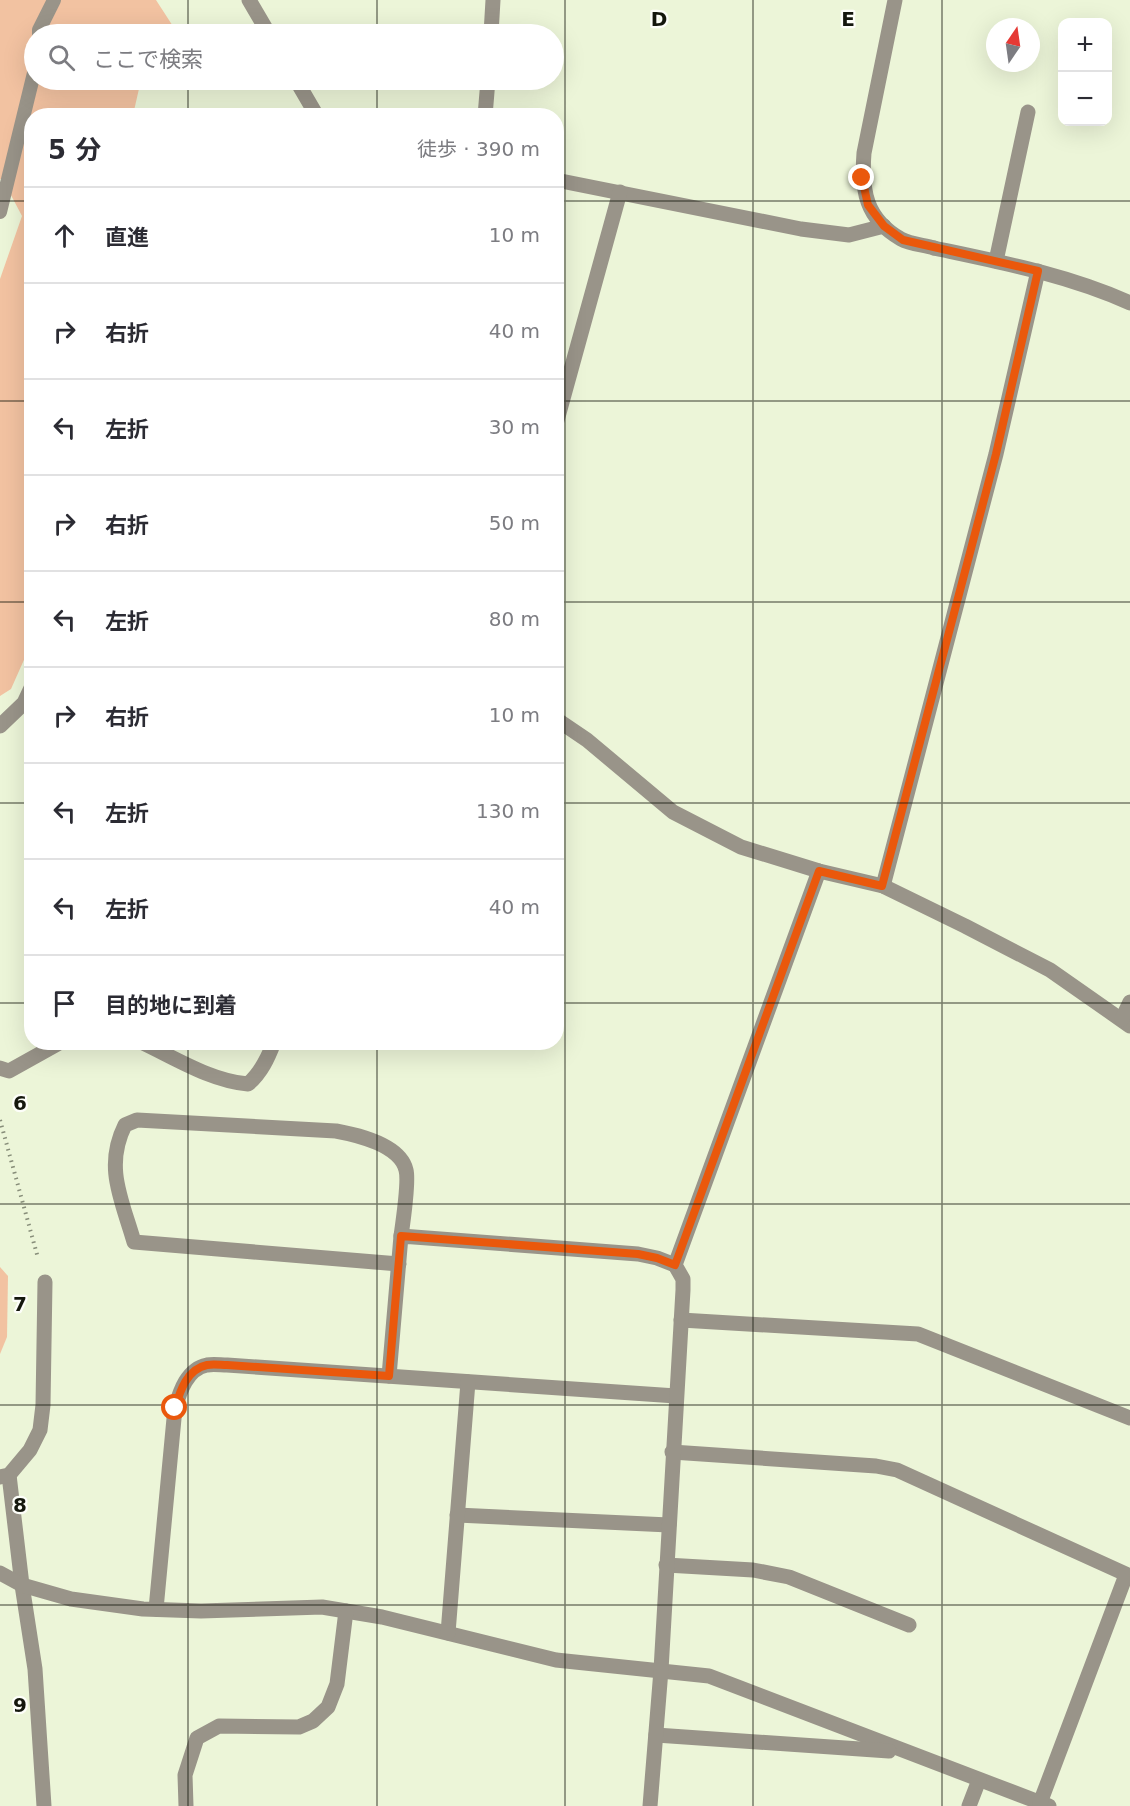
<!DOCTYPE html>
<html lang="ja">
<meta charset="utf-8">
<style>
:root{--surface:#fff;--page:#f7f7f7;--text:#2b2b33;--muted:#7c7c81;--line:#e1e1e2}
body{margin:0;font-family:"DejaVu Sans","Noto Sans JP",sans-serif;background:var(--page);color:var(--text)}
.controls{position:absolute;right:18px;top:18px;display:grid;overflow:hidden;border-radius:12px;box-shadow:0 6px 24px #0002}
.controls button{width:54px;height:54px;display:grid;place-items:center;padding:0;border:0;border-bottom:2px solid var(--line);background:var(--surface);color:var(--text);font:30px sans-serif}
.compass{position:absolute;left:986px;top:18px;width:54px;height:54px;border-radius:50%;background:var(--surface);box-shadow:0 6px 24px #0002;rotate:13deg}
.stop{position:absolute;width:18px;height:18px;margin:-14px;border:4px solid #ea580c;border-radius:50%;background:#fff}
.stop.end{background:#ea580c;border-color:#fff;box-shadow:0 2px 6px #0008}
.list{margin:0;padding:0;list-style:none}
h2{display:flex;justify-content:space-between;align-items:center;height:78px;margin:0;padding:0 24px;font-size:26px}
h2 small{font-size:20px;font-weight:400;color:var(--muted)}
.list li{display:grid;grid-template-columns:39px 1fr auto;gap:18px;align-items:center;box-sizing:border-box;height:96px;padding:0 24px;border-top:2px solid var(--line)}
.list b{display:block;font-size:22px;white-space:nowrap}
.list em{font-size:20px;font-style:normal;color:var(--muted)}
.icon{flex:none;width:33px;height:33px;fill:none;stroke:currentColor;stroke-width:2;stroke-linecap:round;stroke-linejoin:round}
.map{position:relative;flex:none;width:1130px;height:1806px;overflow:hidden}
.search{position:absolute;background:var(--surface);box-shadow:0 6px 24px #0002;left:24px;top:24px;width:540px;height:66px;display:flex;align-items:center;gap:15px;box-sizing:border-box;padding:0 21px;border-radius:33px;color:var(--muted);font-size:22px}
.panel{position:absolute;background:var(--surface);box-shadow:0 6px 24px #0002;left:24px;top:108px;width:540px;height:942px;border-radius:24px}
.map>svg:first-child{display:block}
</style>
<div class="map">
<svg width="1130" height="1806" viewBox="0 0 1130 1806">
<rect width="100%" height="100%" fill="#ecf5d8"/>
<g fill="#f2c2a1">
<polygon points="0,0 156,0 178,34 34,34 34,80 141,80 133,115 32,116 31,644 11,689 0,696 0,279 22,216 3,180 0,179"/>
<polygon points="0,1267 8,1276 7,1337 0,1354"/>
</g>
<g fill="none" stroke-linecap="round" stroke-linejoin="round">
<polyline stroke="#878d79" stroke-width="4" stroke-dasharray="1.5 4.5" stroke-linecap="butt" points="0,1120 38,1258"/>
<g stroke="#999489" stroke-width="14">
<polyline points="39,34 39,30 54,0"/>
<polyline points="0,212 34,73"/>
</g>
<g stroke="#999489" stroke-width="15">
<polyline points="249,0 269,34"/>
<path d="M 895,0 L 864,153 C 861,191 866,219 901,239 C 910,244 924,245 934,248"/>
<polyline points="491,34 493,0"/>
<polyline points="296,80 317,116"/>
<polyline points="485,116 488,80"/>
<polyline points="556,180 801,229 849,235 884,226"/>
<polyline points="996,261 1028,112"/>
<polyline points="556,424 620,192"/>
<polyline points="556,719 587,740 673,812 741,847 819,871 883,886 965,926 1050,970 1130,1026"/>
<polyline points="0,726 24,703 32,686"/>
<polyline points="883,886 996,454 1038,271"/>
<polyline points="1122,1019 1130,1002"/>
<path d="M 141,1042 C 175,1058 211,1081 248,1084 C 261,1073 268,1058 274,1042"/>
<polyline points="0,1068 9,1071 61,1042"/>
<path d="M 399,1264 L 134,1242 C 122,1200 104,1167 125,1125 L 137,1120 L 336,1131 C 358,1135 400,1145 406,1170 C 409,1181 403,1222 401,1236"/>
<polyline points="681,1320 918,1334 1130,1418"/>
<polyline points="389,1376 401,1236 638,1254 657,1258 675,1265"/>
<polyline points="672,1452 876,1466 897,1470 1130,1576"/>
<polyline points="9,1475 22,1585 35,1669 44,1806"/>
<polyline points="0,1477 9,1475 30,1450 40,1430 43,1405 45,1282"/>
<polyline points="457,1515 669,1525"/>
<polyline points="666,1565 753,1570 789,1577 909,1625"/>
<polyline points="0,1573 22,1585 71,1599 143,1609 201,1611 322,1607 382,1617 556,1660 709,1676 1049,1806"/>
<path d="M 156,1609 L 175,1408 C 180,1391 187,1369 207,1365 C 213,1364 221,1365 227,1365 L 676,1396"/>
<polyline points="448,1633 468,1382"/>
<polyline points="656,1735 889,1751"/>
<polyline points="1040,1803 1126,1575"/>
<polyline points="186,1806 185,1775 197,1738 219,1726 299,1727 313,1721 328,1707 337,1684 346,1611"/>
<polyline points="650,1806 661,1670 683,1290 683,1279 675,1265 819,871"/>
<polyline points="969,1806 979,1780"/>
</g>
<path stroke="#999489" stroke-width="15" d="M 934,248 C 1000,262 1068,275 1130,303"/>
</g>
<g fill="none" stroke-linecap="round" stroke-linejoin="round">
<path stroke="#ea580c" stroke-width="8" d="M 175,1408 C 180,1391 187,1369 207,1365 C 213,1364 221,1365 227,1365 L 389,1376 L 401,1236 L 638,1254 L 657,1258 L 675,1265 L 819,871 L 882,886 L 996,454 L 1038,271 L 903,240 L 884,226 L 868,205 L 862,178"/>
</g>
<path fill="none" stroke="#14170d" stroke-width="1.5" stroke-opacity="0.55" d="M 188,0 L 188,34M 377,0 L 377,34M 565,0 L 565,1806M 753,0 L 753,1806M 942,0 L 942,1806M 188,80 L 188,116M 377,80 L 377,116M 0,201 L 32,201M 556,201 L 1130,201M 0,401 L 32,401M 556,401 L 1130,401M 0,602 L 32,602M 556,602 L 1130,602M 0,803 L 32,803M 556,803 L 1130,803M 0,1003 L 32,1003M 556,1003 L 1130,1003M 188,1042 L 188,1806M 377,1042 L 377,1806M 0,1204 L 1130,1204M 0,1405 L 1130,1405M 0,1605 L 1130,1605"/>
<g font-size="20" text-anchor="middle" font-weight="bold" fill="#14170d" stroke="#fdfef9" stroke-width="4.5" stroke-linejoin="round" paint-order="stroke">
<text x="659" y="26">D</text>
<text x="848" y="26">E</text>
<text x="20" y="1110">6</text>
<text x="20" y="1311">7</text>
<text x="20" y="1512">8</text>
<text x="20" y="1712">9</text>
</g>
</svg>
<div class="controls">
<button>+</button>
<button>−</button>
</div>
<svg class="compass" viewBox="-18 -18 36 36"><path d="M0-13l5 13h-10z" fill="#e53935"/><path d="M0 13l5-13h-10z" fill="#7c7c81"/></svg>
<div class="stop" style="left:175px;top:1408px"></div>
<div class="stop end" style="left:862px;top:178px"></div>
<div class="search"><svg class="icon" aria-label="search" viewBox="0 0 24 24"><circle cx="10" cy="10" r="6"/><path d="M15 15l6 6"/></svg>ここで検索</div>
<section class="panel">
<h2>5 分<small>徒歩 · 390 m</small></h2>
<ul class="list">
<li><svg class="icon" aria-label="ahead" viewBox="0 0 24 24"><path d="M12 20V5M6 11l6-6 6 6"/></svg><div><b>直進</b></div><em>10 m</em></li>
<li><svg class="icon" aria-label="right" viewBox="0 0 24 24"><path d="M7 20v-9h11M14 6l5 5-5 5"/></svg><div><b>右折</b></div><em>40 m</em></li>
<li><svg class="icon" aria-label="left" viewBox="0 0 24 24"><path d="M17 20v-9H6M10 6l-5 5 5 5"/></svg><div><b>左折</b></div><em>30 m</em></li>
<li><svg class="icon" aria-label="right" viewBox="0 0 24 24"><path d="M7 20v-9h11M14 6l5 5-5 5"/></svg><div><b>右折</b></div><em>50 m</em></li>
<li><svg class="icon" aria-label="left" viewBox="0 0 24 24"><path d="M17 20v-9H6M10 6l-5 5 5 5"/></svg><div><b>左折</b></div><em>80 m</em></li>
<li><svg class="icon" aria-label="right" viewBox="0 0 24 24"><path d="M7 20v-9h11M14 6l5 5-5 5"/></svg><div><b>右折</b></div><em>10 m</em></li>
<li><svg class="icon" aria-label="left" viewBox="0 0 24 24"><path d="M17 20v-9H6M10 6l-5 5 5 5"/></svg><div><b>左折</b></div><em>130 m</em></li>
<li><svg class="icon" aria-label="left" viewBox="0 0 24 24"><path d="M17 20v-9H6M10 6l-5 5 5 5"/></svg><div><b>左折</b></div><em>40 m</em></li>
<li><svg class="icon" aria-label="arrive" viewBox="0 0 24 24"><path d="M6 21V4h12l-3 4 3 4H6"/></svg><div><b>目的地に到着</b></div></li>
</ul>
</section>
</div>
